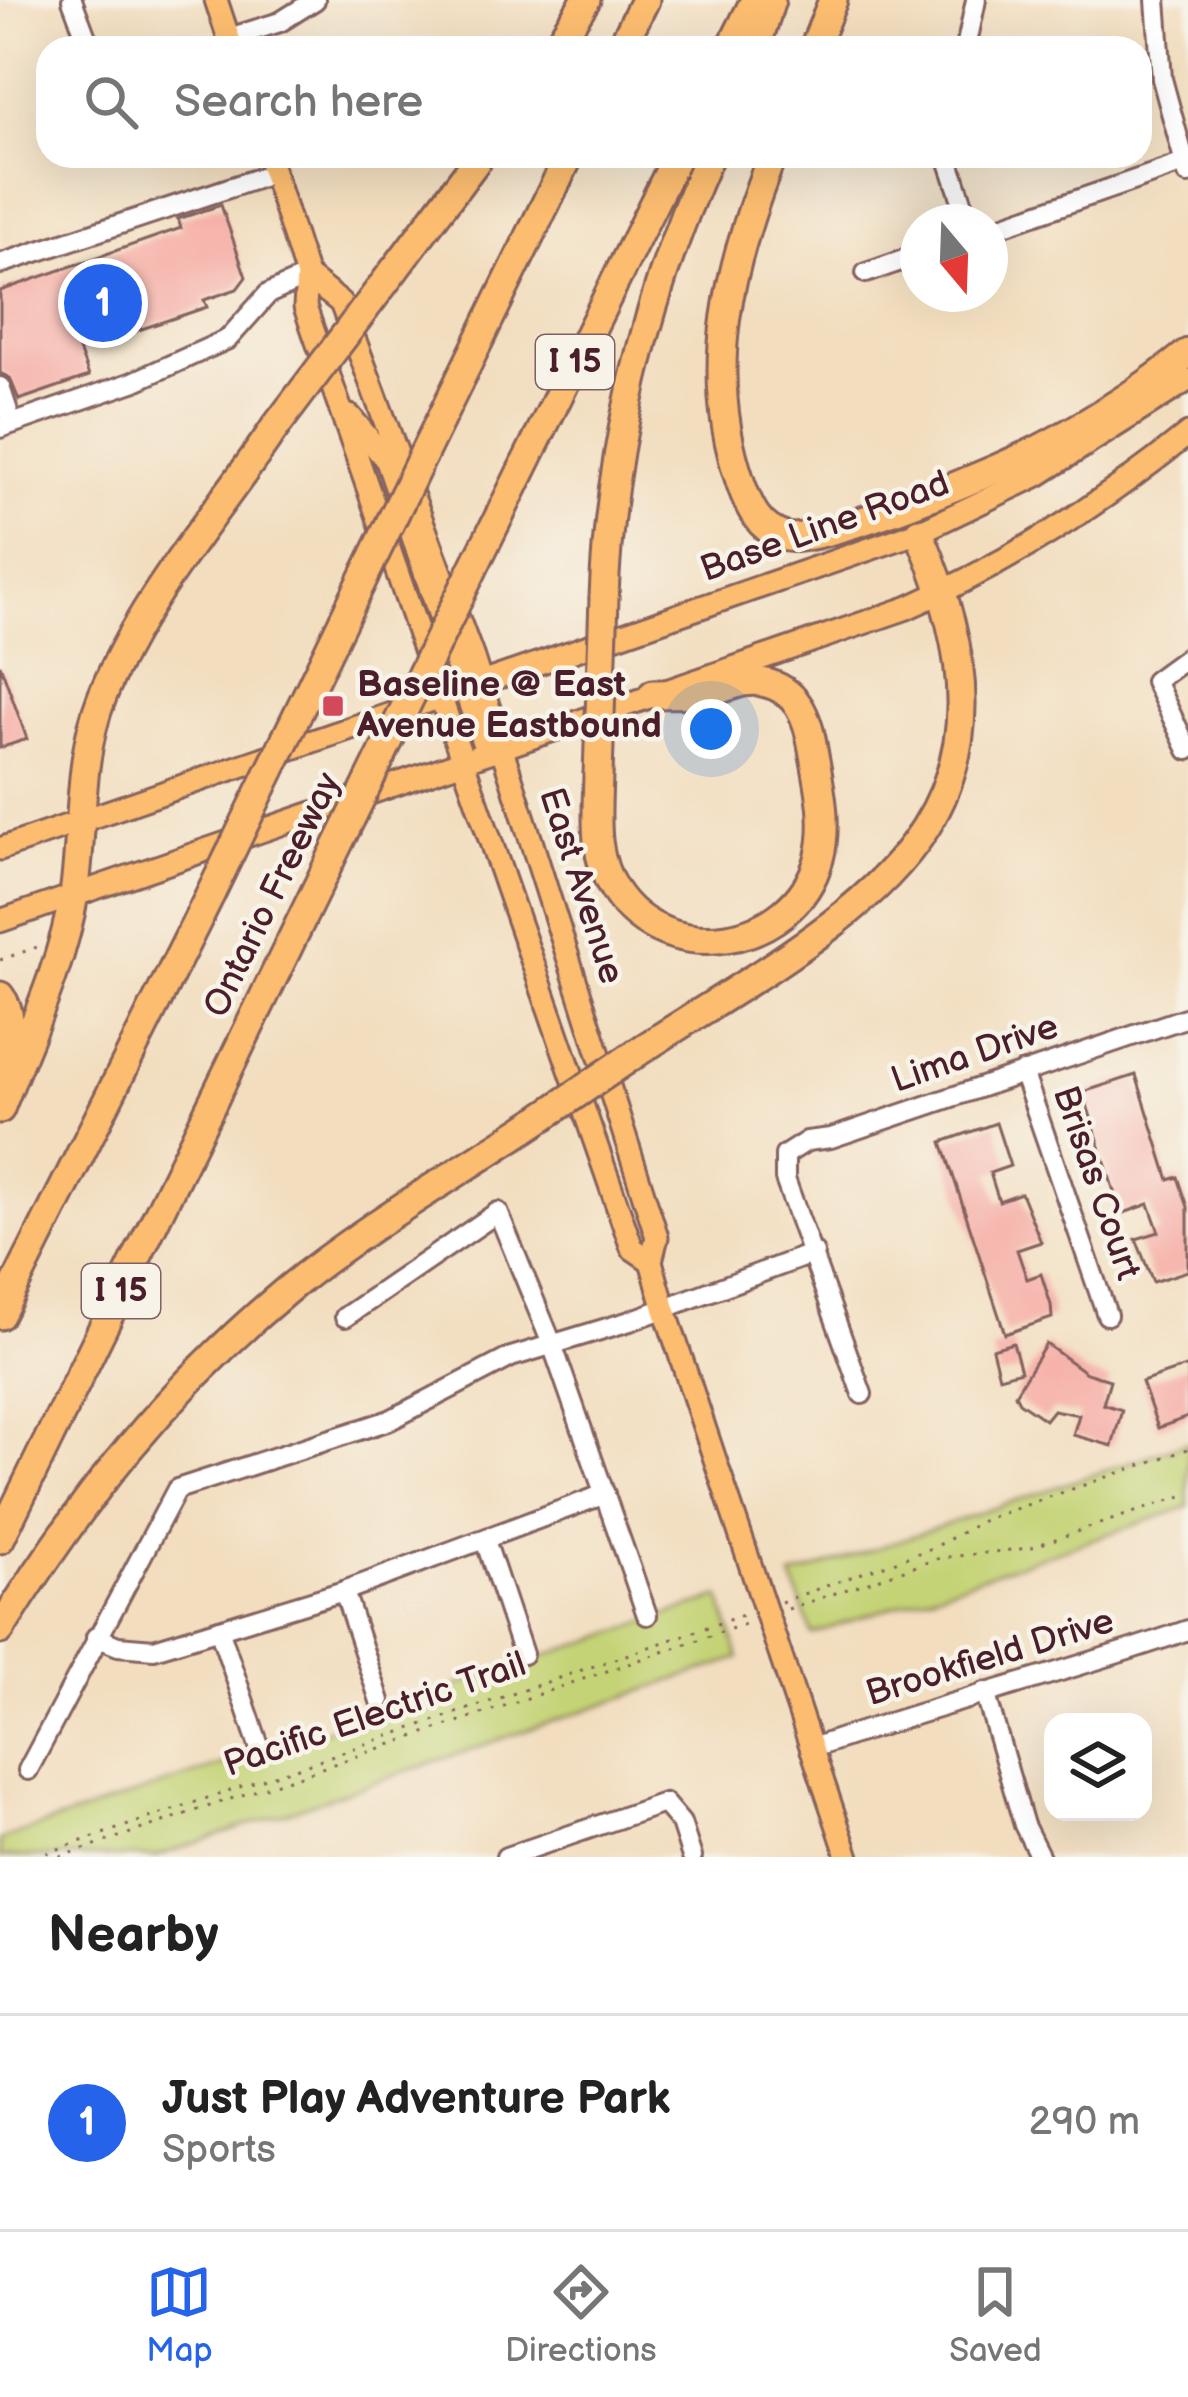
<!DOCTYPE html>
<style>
:root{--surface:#fff;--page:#f2f2f2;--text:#222;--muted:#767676;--line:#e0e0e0;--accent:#2563eb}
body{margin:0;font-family:"Balsamiq Sans",sans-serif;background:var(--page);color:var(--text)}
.controls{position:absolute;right:36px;bottom:36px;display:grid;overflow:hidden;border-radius:24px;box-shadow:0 12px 48px #0002}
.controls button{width:108px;height:108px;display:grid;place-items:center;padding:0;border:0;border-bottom:3px solid var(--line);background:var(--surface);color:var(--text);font:60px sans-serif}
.compass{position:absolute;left:900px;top:204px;width:108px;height:108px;border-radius:50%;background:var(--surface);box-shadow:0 12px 48px #0002;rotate:161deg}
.you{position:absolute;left:711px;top:729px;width:42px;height:42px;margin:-30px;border:9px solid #fff;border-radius:50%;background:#1a73e8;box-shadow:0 0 0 18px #1a73e833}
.badge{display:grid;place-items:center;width:78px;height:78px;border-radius:50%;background:var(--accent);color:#fff;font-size:39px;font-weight:700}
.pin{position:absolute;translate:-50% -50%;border:6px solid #fff;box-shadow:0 3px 12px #0006}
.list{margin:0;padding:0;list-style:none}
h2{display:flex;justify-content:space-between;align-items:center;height:156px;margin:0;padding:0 48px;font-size:51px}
h2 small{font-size:39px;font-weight:400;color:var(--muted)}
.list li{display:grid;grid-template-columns:78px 1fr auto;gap:36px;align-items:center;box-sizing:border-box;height:216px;padding:0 48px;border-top:3px solid var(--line)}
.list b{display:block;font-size:45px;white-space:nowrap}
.list p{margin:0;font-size:39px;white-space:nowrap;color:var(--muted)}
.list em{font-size:39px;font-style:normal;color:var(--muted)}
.icon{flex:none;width:66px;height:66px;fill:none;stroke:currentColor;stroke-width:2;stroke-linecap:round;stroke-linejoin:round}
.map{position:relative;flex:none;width:1188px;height:1857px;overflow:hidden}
.search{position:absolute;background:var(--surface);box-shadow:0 12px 48px #0002;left:36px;right:36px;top:36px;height:132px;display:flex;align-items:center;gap:30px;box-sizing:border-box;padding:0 42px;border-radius:36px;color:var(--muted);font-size:45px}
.sheet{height:372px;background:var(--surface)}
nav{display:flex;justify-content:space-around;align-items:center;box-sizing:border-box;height:168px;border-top:3px solid var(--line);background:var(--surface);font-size:33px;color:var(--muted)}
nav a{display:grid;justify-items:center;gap:6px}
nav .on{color:var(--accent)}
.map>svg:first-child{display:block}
</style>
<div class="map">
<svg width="1188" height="1857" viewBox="0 0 1188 1857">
<rect width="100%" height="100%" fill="#f7f3e8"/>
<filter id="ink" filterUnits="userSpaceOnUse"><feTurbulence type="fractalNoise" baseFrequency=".00833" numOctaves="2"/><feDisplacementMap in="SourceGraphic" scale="24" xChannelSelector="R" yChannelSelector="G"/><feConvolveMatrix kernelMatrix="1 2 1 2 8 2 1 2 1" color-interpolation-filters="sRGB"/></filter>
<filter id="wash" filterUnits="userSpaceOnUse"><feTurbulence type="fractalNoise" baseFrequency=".004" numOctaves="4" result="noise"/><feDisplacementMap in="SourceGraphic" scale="48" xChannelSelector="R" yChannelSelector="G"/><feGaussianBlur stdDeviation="2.7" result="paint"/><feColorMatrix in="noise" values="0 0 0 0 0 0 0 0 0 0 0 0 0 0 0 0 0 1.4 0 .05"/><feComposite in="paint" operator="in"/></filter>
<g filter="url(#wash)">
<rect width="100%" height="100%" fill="#f2ddbe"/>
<g fill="#c4d375" stroke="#877950" stroke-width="3">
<polygon points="1188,1442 1188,1507 812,1634 792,1577"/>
<polygon points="720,1597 739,1658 155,1857 0,1857 0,1840"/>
</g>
<g id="blocks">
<g fill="#f6a59e">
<polygon points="221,205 246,277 237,289 204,300 207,307 79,350 89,376 19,400 10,378 0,373 0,291 181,228 178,219"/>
<polygon points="0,664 27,739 0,748"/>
<polygon points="1136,1075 1169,1180 1178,1177 1188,1207 1188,1271 1153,1282 1136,1239 1159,1232 1149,1204 1121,1214 1083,1092"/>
<polygon points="996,1123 1010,1166 990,1173 999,1201 1021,1193 1041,1242 1017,1250 1027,1279 1041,1274 1051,1305 1052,1318 1005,1334 942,1142"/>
<polygon points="1013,1343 1021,1371 999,1377 992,1349"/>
<polygon points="1046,1344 1086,1373 1110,1380 1103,1404 1122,1410 1112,1446 1073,1435 1079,1415 1053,1410 1045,1420 1019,1402 1015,1394"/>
<polygon points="1188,1366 1188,1417 1158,1428 1142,1382"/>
</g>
</g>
</g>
<g filter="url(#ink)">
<use href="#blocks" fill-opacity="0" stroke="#85625e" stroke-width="3"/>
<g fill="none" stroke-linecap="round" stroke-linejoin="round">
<g stroke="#85625e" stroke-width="24">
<g id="minor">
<polyline points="72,0 90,48"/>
<polyline points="1156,0 1162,79 1188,174"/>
<polyline points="229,38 280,22 315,0"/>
<polyline points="966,48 976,0"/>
<polyline points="947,156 969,222"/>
<polyline points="990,230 1184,163"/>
<polyline points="0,264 274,173"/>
<polyline points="866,273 918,255"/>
<polyline points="0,387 12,423"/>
<polyline points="0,428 133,382 228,339 268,294 307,276"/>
<polyline points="1188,657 1155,681 1188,750"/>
<polyline points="1023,1072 1107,1315"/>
<polyline points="345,1317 498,1212 552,1344 647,1615"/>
<polyline points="862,1394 785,1179 785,1155 807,1141 831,1138 1188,1017"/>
<polyline points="485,1540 523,1654"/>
<polyline points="344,1591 380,1701"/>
<polyline points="219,1629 259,1746"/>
<polyline points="96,1637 118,1646 154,1649 344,1591 605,1494"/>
<polyline points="985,1692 1024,1825 1040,1857"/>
<path d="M 810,1749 C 935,1705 1063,1674 1188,1630"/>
<polyline points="28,1770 177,1489 390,1420 511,1357 630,1321 814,1253"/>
<polyline points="506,1857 664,1803 681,1823 692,1857"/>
</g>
</g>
<g stroke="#85625e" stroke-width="27">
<g id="major">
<polyline points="216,0 232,48"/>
<polyline points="268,156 307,276 305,307 632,1248 651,1261"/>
<polyline points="307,276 341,303 473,658 657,1237 651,1261 664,1307 848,1857"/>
<polyline points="350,416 387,461 486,751"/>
<polyline points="0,849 919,532 1038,475 1188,380"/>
<path d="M 0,921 L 907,608 C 1011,562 1100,505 1188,434"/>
</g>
</g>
<g stroke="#85625e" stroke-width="33">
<g id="highway">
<polyline points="555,48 586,0"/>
<polyline points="621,48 645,0"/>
<polyline points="731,48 755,0"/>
<polyline points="756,48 771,0"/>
<polyline points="814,48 833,0"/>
<path d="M 772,156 C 730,263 701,370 741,484 C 749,507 759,530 786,537 C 822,545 1012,465 1051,443 C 1099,417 1146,387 1188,353"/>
<polyline points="395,269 480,156"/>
<polyline points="423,455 569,156"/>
<polyline points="473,569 677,156"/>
<path d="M 604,597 C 610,443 647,296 709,156"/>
<path d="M 598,775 C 597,815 592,856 615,891 C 666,969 794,949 819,859 C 829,823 819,784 813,749 C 808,718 798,689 762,682 C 742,678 727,689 708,692 C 691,695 671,693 653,694"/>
<path d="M 0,996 C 16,1016 7,1040 0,1062"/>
<path d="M 638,1052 C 856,910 1049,831 919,532"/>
<path d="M 0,1109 C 27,1039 62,968 74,894 C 84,827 77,761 102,697 C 140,600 216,515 274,429"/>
<polyline points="0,1315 210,895"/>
<polyline points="0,1539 327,867"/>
<path d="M 0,1630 C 83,1497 166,1391 287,1290 C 366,1225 460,1173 544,1116"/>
</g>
</g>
<g stroke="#85625e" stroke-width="3" stroke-dasharray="3 9" stroke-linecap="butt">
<polyline points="0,960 37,947"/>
<polyline points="781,1602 935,1547 986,1519 1188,1449"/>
<polyline points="788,1609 940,1558 1029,1548 1188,1494"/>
<polyline points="35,1857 743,1615"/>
<polyline points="60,1857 751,1622"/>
</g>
<use href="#minor" stroke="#fff" stroke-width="18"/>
<use href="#major" stroke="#fcbd6f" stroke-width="21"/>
<use href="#highway" stroke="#fcbd6f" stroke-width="27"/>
<g stroke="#85625e" stroke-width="33" stroke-linecap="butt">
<g id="highway-bridge">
<polyline points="274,429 395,269"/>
<polyline points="598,775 604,597"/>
<polyline points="327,867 473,569"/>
<polyline points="210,895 423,455"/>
<polyline points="544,1116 638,1052"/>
</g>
</g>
<use href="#highway-bridge" stroke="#fcbd6f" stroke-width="27"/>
</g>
</g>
<rect fill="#d1495b" stroke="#f7f3e8" stroke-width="4.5" x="321" y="694" width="24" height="24" rx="6"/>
<g text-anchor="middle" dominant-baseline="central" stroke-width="9" stroke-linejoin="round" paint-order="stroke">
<g fill="#f7f3e8" stroke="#7e5f64" stroke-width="3">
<rect x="536" y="335" width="78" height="54" rx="9"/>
<rect x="82" y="1264" width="78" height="54" rx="9"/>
</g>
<g font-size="33" font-weight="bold" fill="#4a1f2b">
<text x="575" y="362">I 15</text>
<text x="121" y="1291">I 15</text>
</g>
<g font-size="36" fill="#4a1f2b" stroke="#f7f3e8">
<text transform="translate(825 527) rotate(-20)">Base Line Road</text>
<text transform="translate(581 886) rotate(72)">East Avenue</text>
<text transform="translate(273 895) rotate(-64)">Ontario Freeway</text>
<text transform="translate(975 1054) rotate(-19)">Lima Drive</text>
<text transform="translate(1096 1183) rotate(71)">Brisas Court</text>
<text transform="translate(990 1658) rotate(-17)">Brookfield Drive</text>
<text transform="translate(375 1715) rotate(-19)">Pacific Electric Trail</text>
</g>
<g font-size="36" font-weight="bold" fill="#4a1f2b" stroke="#f7f3e8" text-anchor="start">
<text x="357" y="685">Baseline @ East<tspan x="357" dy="41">Avenue Eastbound</tspan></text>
</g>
</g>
</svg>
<div class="controls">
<button><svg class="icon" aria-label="layers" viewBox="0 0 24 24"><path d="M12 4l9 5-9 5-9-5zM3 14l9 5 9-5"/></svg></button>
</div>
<svg class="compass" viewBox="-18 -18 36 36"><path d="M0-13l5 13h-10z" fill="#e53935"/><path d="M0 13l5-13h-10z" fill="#767676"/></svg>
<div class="you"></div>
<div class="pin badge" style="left:103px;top:303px">1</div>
<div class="search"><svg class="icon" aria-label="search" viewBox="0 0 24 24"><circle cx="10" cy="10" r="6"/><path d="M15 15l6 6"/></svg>Search here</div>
</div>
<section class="sheet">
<h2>Nearby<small></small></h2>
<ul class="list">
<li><span class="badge">1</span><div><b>Just Play Adventure Park</b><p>Sports</p></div><em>290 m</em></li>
</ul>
</section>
<nav>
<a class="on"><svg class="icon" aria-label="map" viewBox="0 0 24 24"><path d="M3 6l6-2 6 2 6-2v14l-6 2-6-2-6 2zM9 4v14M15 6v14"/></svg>Map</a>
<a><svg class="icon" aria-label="directions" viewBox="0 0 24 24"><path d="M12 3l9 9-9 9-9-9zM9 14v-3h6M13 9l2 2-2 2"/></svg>Directions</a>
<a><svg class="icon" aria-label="saved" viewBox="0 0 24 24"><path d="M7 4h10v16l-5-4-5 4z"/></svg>Saved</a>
</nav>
